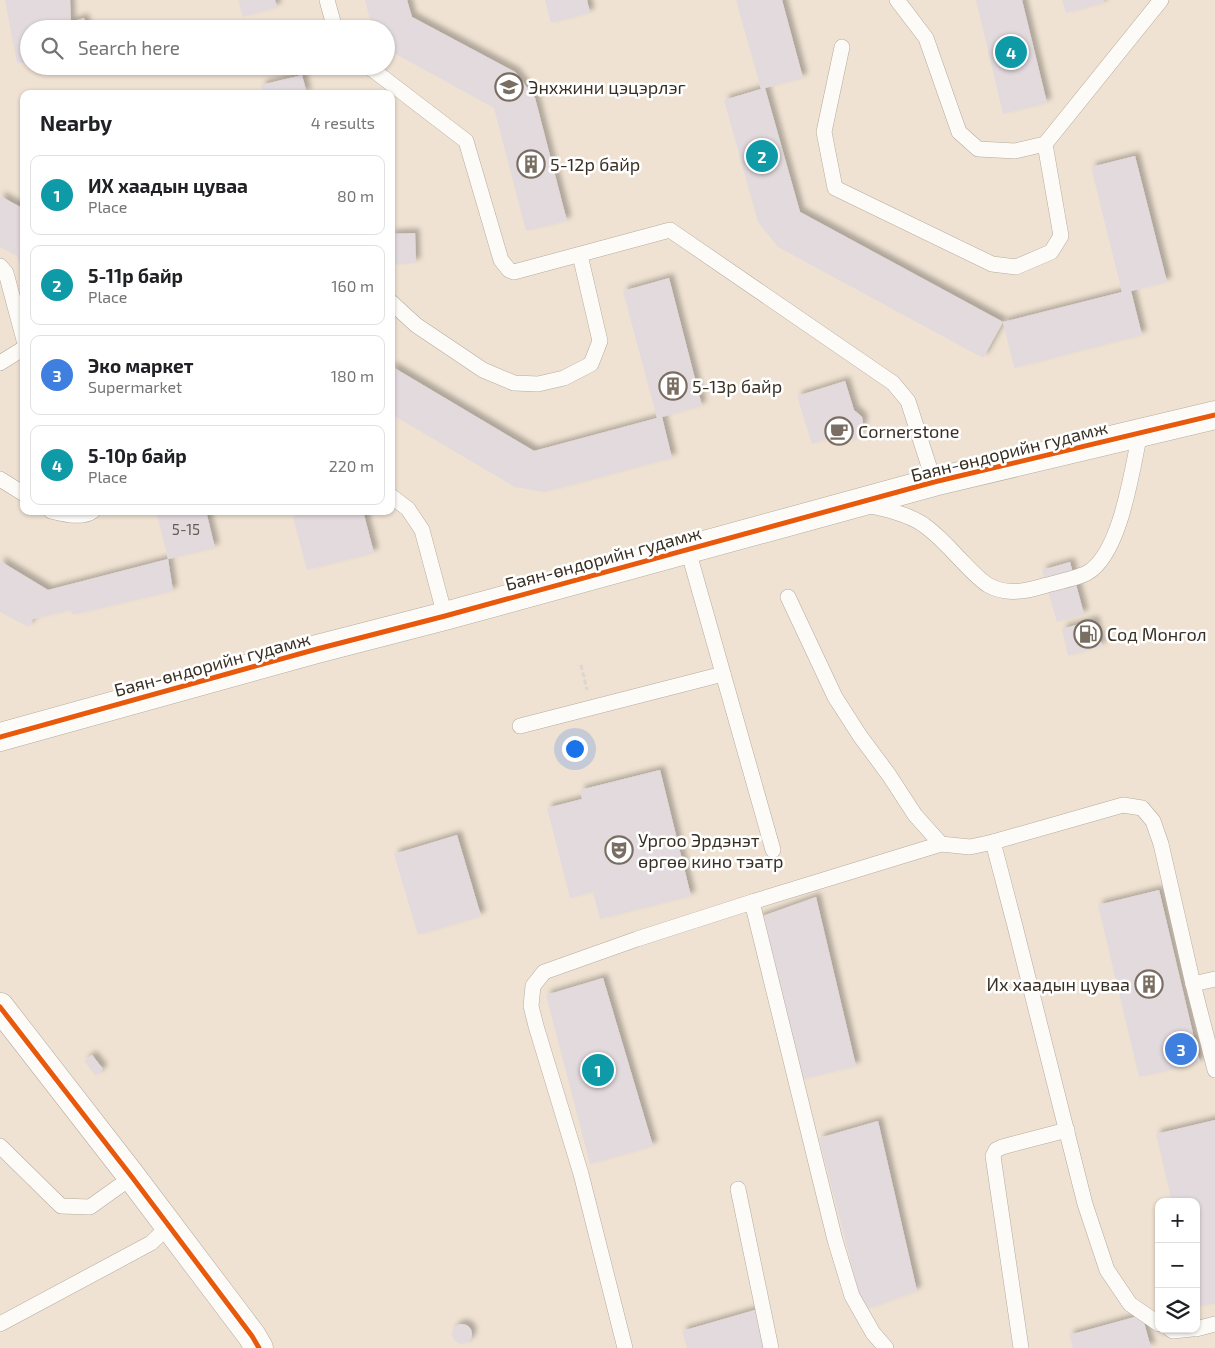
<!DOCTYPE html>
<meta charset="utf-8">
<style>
:root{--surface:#fff;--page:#f6f6f6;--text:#202124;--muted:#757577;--line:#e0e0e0;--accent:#0b8043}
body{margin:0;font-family:"Exo 2",sans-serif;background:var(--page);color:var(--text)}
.controls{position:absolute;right:15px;bottom:15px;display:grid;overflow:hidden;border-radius:10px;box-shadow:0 1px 4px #0004}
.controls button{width:45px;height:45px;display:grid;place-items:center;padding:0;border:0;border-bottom:1px solid var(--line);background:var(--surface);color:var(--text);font:25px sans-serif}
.you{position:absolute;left:574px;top:748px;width:18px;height:18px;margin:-12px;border:4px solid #fff;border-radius:50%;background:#1a73e8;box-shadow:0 0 0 8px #1a73e833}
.badge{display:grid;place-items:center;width:32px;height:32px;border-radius:50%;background:var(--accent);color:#fff;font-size:16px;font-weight:700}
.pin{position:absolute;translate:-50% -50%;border:2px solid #fff;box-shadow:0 1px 5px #0006}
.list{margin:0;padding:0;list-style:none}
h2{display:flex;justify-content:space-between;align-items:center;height:65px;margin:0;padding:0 20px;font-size:21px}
h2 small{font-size:16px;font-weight:400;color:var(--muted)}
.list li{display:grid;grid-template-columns:32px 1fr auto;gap:15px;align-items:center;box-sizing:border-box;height:80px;margin:0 10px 10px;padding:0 10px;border:1px solid var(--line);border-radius:10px}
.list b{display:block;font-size:19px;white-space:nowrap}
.list p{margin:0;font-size:16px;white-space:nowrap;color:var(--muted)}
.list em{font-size:16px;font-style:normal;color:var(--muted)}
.icon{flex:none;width:28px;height:28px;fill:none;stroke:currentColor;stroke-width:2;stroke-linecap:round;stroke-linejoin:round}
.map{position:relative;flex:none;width:1215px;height:1348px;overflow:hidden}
.search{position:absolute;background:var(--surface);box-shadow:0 1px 4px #0004;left:20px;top:20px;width:375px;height:55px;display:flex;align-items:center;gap:12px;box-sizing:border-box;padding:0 18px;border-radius:28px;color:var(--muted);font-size:19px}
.panel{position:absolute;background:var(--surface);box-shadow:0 1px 4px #0004;left:20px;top:90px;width:375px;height:425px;border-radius:10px}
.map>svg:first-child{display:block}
</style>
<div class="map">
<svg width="1215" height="1348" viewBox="0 0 1215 1348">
<defs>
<filter id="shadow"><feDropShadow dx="4.5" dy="-4.5" stdDeviation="2.5" flood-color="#0004"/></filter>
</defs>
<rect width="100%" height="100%" fill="#efe2d2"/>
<g fill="#e3dade" filter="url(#shadow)">
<polygon points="5,0 70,0 71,22 84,18 87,29 29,29 29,63 17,63"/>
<polygon points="238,0 275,0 277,7 243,17"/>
<polygon points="365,0 407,0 412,17 515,72 535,98 567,221 526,231 494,108 392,52 386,45 386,29 375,29 371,23"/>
<polygon points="545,0 587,0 590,13 551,23"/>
<polygon points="736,0 782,0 803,78 765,88 800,212 1003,322 983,358 778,247 758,222 724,100 761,89"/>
<polygon points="976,0 1022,0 1047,103 1003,114"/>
<polygon points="1062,0 1103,0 1104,3 1066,13"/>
<polygon points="302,75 307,94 263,94 261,85"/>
<polygon points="1135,156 1167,282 1131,291 1142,335 1014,368 1003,322 1122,292 1091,167"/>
<polygon points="0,196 24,209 24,282 17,256 0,247"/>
<polygon points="415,233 416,263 391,265 391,234"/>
<polygon points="669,278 702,406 662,417 672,458 544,492 515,487 391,414 391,366 534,451 657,418 623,291"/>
<polygon points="845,381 854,410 862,417 863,422 861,432 858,437 853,440 847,441 841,440 835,436 812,444 797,396"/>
<polygon points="156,511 206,511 215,548 168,559"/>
<polygon points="314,511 363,511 374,553 307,570 293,517"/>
<polygon points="168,559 173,591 72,615 71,610 33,619 28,627 0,612 0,561 48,590"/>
<polygon points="1070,562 1084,614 1057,622 1042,570"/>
<polygon points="1094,620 1102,646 1068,656 1062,629"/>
<polygon points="660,770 691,896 600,919 593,892 570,898 547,808 582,799 580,790"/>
<polygon points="457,835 481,916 418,935 394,854"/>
<polygon points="1159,890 1200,1063 1139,1077 1098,905"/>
<polygon points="816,897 856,1066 799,1080 757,918"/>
<polygon points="603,978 653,1146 590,1164 546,995"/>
<polygon points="92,1055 103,1069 96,1076 84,1061"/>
<polygon points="1215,1120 1215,1303 1196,1307 1196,1202 1172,1202 1156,1134"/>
<polygon points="878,1121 917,1291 863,1310 819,1138"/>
<polygon points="755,1310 766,1348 687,1348 682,1331"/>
<polygon points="1142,1315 1151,1348 1073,1348 1069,1335"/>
<circle cx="462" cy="1334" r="10"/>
</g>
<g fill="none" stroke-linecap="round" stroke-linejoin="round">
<g stroke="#b5ab9e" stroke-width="16">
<g id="service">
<polyline points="327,0 335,29"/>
<polyline points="897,0 926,38 959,132 978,149 1015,151 1045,144"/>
<polyline points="842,47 824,132 835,188 992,264 1016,267 1051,252 1061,236 1045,144 1161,0"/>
<polyline points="368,66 466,141 501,260 509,270 514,272 670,230 893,383 908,401 934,482"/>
<polyline points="0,266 6,273 24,340"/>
<polyline points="391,302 416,325 483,370 514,383 538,384 564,378 591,364 600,341 580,255"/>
<polyline points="0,363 24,348"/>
<polyline points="0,479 24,494"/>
<polyline points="391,496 408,509 422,530 445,616"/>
<path d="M 866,505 C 885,509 908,514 924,525 C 936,534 947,545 957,556 C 965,564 978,579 988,585 C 1007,596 1027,591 1047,585 C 1058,582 1077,578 1087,573 C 1121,554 1132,469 1140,433"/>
<path d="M 51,511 C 64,514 82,519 93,511"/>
<polyline points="688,550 773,850"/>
<polyline points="788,597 835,697 860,736 889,775 915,815 941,844 970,847 993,842"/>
<polyline points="520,726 723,674"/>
<polyline points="1193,984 1215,979"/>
<polyline points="0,1146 61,1206 90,1207 132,1177"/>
<polyline points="738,1189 771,1348"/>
<polyline points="0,1324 151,1243 169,1226"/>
<polyline points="1159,1324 1130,1304 1107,1270 1085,1204 1015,926 993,842 1123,805 1142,808 1153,821 1161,844 1193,984 1215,1070"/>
<polyline points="1170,1329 1173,1331 1192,1329"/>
<polyline points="1196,1329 1215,1324"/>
<polyline points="625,1348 581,1174 536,1026 531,1006 533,986 544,972 637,939 752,902"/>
<polyline points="886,1348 873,1333 852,1296 835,1240 752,902 941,844"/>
<polyline points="1021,1348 993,1156 996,1150 1002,1147 1067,1130"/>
</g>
</g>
<g stroke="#b5ab9e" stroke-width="29">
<g id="minor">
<polyline points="0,737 317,649 445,616 934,482 1215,415"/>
<polyline points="0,1007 132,1177 252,1336 259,1348"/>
</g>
</g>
<polyline stroke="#dbd7d2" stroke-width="3" stroke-dasharray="5 2.5" stroke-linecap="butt" points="581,665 587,690"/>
<use href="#service" stroke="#fdfbf8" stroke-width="15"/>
<use href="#minor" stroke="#fdfbf8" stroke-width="28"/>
<g stroke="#fff" stroke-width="8">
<g id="cycleway">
<polyline points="0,737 317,649 445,616 934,482 1215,415"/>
<polyline points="0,1007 132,1177 252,1336 259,1348"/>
</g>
</g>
<use href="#cycleway" stroke="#e8590c" stroke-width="5"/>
</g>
<defs>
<g id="school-ring" transform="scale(1.4375)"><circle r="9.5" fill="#fff" stroke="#796e61" stroke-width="1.5"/><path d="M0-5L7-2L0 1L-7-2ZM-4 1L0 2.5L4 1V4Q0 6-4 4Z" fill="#796e61"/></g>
<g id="building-ring" transform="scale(1.4375)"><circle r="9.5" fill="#fff" stroke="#796e61" stroke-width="1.5"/><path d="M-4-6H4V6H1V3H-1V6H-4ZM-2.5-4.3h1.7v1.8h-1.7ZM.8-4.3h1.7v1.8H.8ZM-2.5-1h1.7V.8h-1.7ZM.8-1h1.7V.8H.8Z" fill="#796e61"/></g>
<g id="cafe-ring" transform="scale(1.4375)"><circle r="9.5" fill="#fff" stroke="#796e61" stroke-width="1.5"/><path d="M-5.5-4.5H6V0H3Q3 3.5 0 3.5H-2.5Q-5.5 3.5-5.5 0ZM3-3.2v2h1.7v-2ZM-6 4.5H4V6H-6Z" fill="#796e61"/></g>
<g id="fuel-ring" transform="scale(1.4375)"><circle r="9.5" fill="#fff" stroke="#796e61" stroke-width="1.5"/><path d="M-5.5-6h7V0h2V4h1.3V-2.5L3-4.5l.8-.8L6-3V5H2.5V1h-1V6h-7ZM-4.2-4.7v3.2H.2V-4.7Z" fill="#796e61"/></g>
<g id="theatre-ring" transform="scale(1.4375)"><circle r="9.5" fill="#fff" stroke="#796e61" stroke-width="1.5"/><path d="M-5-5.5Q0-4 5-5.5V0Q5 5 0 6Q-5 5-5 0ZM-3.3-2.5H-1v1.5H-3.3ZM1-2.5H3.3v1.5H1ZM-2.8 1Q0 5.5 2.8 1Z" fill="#796e61"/></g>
</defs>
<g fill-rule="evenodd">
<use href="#school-ring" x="509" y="87"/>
<use href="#building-ring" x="531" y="164"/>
<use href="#building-ring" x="673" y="386"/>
<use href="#cafe-ring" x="839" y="431"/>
<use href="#fuel-ring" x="1088" y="634"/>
<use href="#theatre-ring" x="619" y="850"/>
<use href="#building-ring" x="1149" y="984"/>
</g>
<g text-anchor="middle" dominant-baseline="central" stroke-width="5" stroke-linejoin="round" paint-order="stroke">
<g font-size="15" fill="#645a52">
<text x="186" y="529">5-15</text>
</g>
<g font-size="18" fill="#393024" stroke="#fff" text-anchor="start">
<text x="528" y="87">Энхжини цэцэрлэг</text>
<text x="550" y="164">5-12р байр</text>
<text x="692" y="386">5-13р байр</text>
<text x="858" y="431">Cornerstone</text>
<text x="1107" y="634">Сод Монгол</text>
<text x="638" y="840">Ургоо Эрдэнэт<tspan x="638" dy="21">өргөө кино тэатр</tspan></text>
<text x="1130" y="984" text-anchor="end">Их хаадын цуваа</text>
</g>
<g font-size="18" fill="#393024" stroke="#fff">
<text transform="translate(1009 451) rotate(-14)">Баян-өндорийн гудамж</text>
<text transform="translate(603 558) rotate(-15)">Баян-өндорийн гудамж</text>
<text transform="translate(212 664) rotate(-15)">Баян-өндорийн гудамж</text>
</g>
</g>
</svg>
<div class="controls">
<button>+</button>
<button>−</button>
<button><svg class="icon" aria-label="layers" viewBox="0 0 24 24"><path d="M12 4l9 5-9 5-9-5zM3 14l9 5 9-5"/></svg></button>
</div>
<div class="you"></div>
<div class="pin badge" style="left:598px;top:1070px;background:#0f9aa8">1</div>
<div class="pin badge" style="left:762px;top:156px;background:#0f9aa8">2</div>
<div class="pin badge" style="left:1181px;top:1049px;background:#3f7fe0">3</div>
<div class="pin badge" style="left:1011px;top:52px;background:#0f9aa8">4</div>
<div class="search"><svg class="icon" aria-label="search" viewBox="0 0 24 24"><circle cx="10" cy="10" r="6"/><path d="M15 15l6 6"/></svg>Search here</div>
<section class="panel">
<h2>Nearby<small>4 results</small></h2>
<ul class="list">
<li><span class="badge" style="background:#0f9aa8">1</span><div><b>ИХ хаадын цуваа</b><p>Place</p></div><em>80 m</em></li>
<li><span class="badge" style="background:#0f9aa8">2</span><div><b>5-11р байр</b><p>Place</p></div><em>160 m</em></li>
<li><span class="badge" style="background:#3f7fe0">3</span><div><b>Эко маркет</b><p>Supermarket</p></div><em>180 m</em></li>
<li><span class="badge" style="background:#0f9aa8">4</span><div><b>5-10р байр</b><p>Place</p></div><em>220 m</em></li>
</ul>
</section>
</div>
